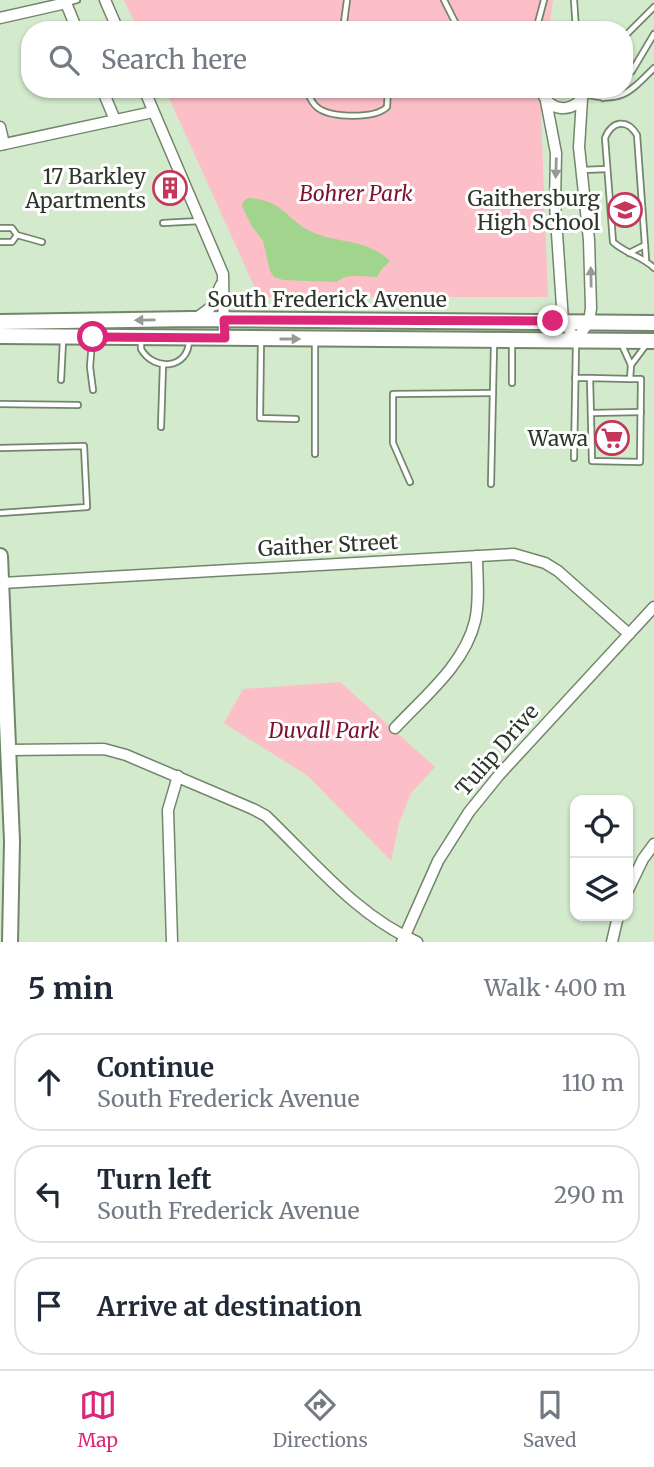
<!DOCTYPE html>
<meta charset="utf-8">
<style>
:root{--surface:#fff;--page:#f2f2f3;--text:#1f2937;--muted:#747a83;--line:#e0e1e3;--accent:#db2777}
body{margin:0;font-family:Merriweather,serif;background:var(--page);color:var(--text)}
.controls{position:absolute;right:21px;bottom:21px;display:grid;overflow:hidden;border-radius:14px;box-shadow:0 2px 5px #0004}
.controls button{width:63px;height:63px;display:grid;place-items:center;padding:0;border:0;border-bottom:2px solid var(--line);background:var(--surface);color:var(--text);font:35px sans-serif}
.stop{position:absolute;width:21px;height:21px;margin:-16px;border:5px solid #db2777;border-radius:50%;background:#fff}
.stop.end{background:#db2777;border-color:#fff;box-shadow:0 2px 7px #0008}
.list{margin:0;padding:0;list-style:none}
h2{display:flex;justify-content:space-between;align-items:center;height:91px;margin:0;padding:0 28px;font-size:30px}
h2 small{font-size:23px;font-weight:400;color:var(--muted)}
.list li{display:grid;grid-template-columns:46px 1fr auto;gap:21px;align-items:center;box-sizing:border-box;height:98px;margin:0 14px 14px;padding:0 14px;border:2px solid var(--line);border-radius:28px}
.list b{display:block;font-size:26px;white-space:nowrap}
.list p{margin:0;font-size:23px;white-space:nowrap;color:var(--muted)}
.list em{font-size:23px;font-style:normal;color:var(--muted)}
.icon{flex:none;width:38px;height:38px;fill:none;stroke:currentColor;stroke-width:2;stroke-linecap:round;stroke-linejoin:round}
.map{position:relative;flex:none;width:654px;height:942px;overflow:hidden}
.search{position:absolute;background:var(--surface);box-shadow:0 2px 5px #0004;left:21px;right:21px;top:21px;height:77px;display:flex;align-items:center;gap:18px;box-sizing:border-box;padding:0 24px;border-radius:28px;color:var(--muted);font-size:26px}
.sheet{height:427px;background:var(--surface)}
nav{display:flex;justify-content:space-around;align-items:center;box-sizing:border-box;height:98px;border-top:2px solid var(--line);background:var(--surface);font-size:19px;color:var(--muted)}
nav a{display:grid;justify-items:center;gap:4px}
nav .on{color:var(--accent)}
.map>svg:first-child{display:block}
</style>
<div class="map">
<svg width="654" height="942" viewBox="0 0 654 942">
<rect width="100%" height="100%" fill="#d3eacc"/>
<g fill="#fcbfc7">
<polygon points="124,0 553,0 549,30 138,30"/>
<polygon points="165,89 543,89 541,114 548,297 259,297"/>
<polygon points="340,682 435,767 411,793 399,823 391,861 308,776 224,723 243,689"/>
</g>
<path fill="#a1d58e" d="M 248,198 C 285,200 285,220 314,233 C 339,243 370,240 390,261 L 381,270 L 377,277 C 364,277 347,272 337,282 L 283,280 L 274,277 L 270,271 L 263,241 L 251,225 L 242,206 L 244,201 Z"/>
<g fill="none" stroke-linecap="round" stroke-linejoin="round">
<g stroke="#72866b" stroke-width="8">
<g id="lane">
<polyline points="444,0 459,30"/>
<polyline points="574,0 576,30"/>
<polyline points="66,3 77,0"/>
<polyline points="343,30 347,0"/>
<polyline points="536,30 544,0"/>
<polyline points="624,37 654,7"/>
<polyline points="624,78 632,71 654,34"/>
<path d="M 306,89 C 309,96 312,104 318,108 C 332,118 375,119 387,107 L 388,89"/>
<path d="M 585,94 C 621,104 630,92 654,68"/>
<polyline points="603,98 613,89"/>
<polyline points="582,170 607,169"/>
<polyline points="163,223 200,221"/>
<polyline points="0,228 12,228 17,235 42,242"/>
<polyline points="0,242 12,242 17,235"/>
<polyline points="629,253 645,245"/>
<path d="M 646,259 L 637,135 C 627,118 612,121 605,138 L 613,242 C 626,254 642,256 654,268"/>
<polyline points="261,340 260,418 296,419"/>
<polyline points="92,341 90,367 93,390"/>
<path d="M 141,341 L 141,349 C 154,372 189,369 189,340"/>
<polyline points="622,345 631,365 646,345"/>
<polyline points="575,378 590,378"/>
<polyline points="630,379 590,378 592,461 640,462 641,379 630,379 631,365"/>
<polyline points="61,380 63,341"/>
<polyline points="512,383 512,341"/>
<polyline points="0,404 78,405"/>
<polyline points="591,413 641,412"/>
<polyline points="161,427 163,365"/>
<polyline points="0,448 84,446 87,507 0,513"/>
<polyline points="315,454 315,340"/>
<polyline points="574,458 576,345"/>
<polyline points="410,482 393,443 393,394 493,393"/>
<polyline points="491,484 494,344"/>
</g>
</g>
<g stroke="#72866b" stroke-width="13">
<g id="street">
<polyline points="105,0 118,30"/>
<polyline points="0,18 66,3 77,30"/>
<polyline points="102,89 115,120"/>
<polyline points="144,89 223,274 224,338"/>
<path d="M 541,89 C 548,115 579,114 586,89"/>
<polyline points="546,101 556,153 555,204 563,321 576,340 589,322 591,308 589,240 579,147 582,99"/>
<polyline points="0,127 4,144"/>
<polyline points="0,145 153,112"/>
<polyline points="195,319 210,308 221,285"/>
<polyline points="2,583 514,554 545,563 558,571 629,634"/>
<path d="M 395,728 C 424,697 465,664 475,621 C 480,600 477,578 477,556"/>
<path d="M 9,750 L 104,749 L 126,755 L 253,809 L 266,816 C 313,861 357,916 417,942"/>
<polyline points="628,890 643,859 654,844"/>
<polyline points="172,942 168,810 178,776"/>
<polyline points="402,942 438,861 469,812 499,775 654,607"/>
<polyline points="612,942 618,916"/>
</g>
</g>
<g stroke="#72866b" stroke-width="18">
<polyline id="secondary" points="0,556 12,841 10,942"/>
</g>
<g stroke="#72866b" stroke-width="18">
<g id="primary">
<polyline points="0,322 193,319 654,323"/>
<polyline points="0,336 654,341"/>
</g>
</g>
<use href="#lane" stroke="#fff" stroke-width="4.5"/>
<use href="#street" stroke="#fff" stroke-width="10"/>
<use href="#secondary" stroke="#fff" stroke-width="14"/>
<use href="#primary" stroke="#fff" stroke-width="14"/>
</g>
<defs><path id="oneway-solid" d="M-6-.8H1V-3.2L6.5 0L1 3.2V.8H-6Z" transform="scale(1.75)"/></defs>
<g fill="#969a95">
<use href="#oneway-solid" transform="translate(556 168) rotate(92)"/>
<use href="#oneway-solid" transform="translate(591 277) rotate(-91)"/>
<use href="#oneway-solid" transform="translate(145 320) rotate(179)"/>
<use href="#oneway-solid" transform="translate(290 339)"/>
</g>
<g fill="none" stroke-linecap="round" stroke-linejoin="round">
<polyline stroke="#db2777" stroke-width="9" points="93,337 225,338 224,320 553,321"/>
</g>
<defs>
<g id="building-ring" transform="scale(1.75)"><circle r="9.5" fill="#fff" stroke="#c5365b" stroke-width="1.5"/><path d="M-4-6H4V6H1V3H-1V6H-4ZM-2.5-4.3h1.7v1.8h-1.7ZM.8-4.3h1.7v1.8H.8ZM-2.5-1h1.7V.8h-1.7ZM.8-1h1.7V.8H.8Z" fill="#c5365b"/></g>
<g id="school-ring" transform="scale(1.75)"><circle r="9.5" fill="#fff" stroke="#c5365b" stroke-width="1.5"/><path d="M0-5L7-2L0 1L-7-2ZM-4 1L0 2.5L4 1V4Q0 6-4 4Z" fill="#c5365b"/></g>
<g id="supermarket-ring" transform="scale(1.75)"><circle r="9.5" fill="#fff" stroke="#c5365b" stroke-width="1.5"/><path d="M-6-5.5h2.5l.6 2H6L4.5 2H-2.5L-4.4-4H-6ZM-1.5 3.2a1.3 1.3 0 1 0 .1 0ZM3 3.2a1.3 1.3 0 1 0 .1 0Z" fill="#c5365b"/></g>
</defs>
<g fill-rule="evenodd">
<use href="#building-ring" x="170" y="188"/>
<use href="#school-ring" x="625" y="210"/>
<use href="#supermarket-ring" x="612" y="438"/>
</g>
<g text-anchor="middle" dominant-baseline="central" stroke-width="6" stroke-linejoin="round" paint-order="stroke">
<g font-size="21" fill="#2e362b" stroke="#fff" text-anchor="end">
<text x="146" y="176">17 Barkley<tspan x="146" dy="24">Apartments</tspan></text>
<text x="600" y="198">Gaithersburg<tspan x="600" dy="24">High School</tspan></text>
<text x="588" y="438">Wawa</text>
</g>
<g font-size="21" font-style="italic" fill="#7c1132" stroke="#fff">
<text x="356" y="193">Bohrer Park</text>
<text x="324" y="730">Duvall Park</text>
</g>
<g font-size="21" fill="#2e362b" stroke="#fff">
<text x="327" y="299">South Frederick Avenue</text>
<text transform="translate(328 545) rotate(-3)">Gaither Street</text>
<text transform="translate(497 750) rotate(-49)">Tulip Drive</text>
</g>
</g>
</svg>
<div class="controls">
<button><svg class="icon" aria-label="locate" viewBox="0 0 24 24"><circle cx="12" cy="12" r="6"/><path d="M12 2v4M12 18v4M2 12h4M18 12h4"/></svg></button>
<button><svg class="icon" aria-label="layers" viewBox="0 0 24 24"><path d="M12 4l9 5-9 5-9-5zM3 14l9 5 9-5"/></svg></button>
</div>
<div class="stop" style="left:93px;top:337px"></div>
<div class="stop end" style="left:553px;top:321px"></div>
<div class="search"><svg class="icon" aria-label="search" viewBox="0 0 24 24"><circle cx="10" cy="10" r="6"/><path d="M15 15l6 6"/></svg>Search here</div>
</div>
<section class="sheet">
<h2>5 min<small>Walk · 400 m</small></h2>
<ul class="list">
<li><svg class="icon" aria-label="ahead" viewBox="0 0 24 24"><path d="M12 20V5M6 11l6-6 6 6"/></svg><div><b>Continue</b><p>South Frederick Avenue</p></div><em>110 m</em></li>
<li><svg class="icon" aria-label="left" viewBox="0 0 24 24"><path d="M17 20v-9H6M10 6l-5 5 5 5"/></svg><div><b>Turn left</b><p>South Frederick Avenue</p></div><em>290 m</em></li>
<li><svg class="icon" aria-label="arrive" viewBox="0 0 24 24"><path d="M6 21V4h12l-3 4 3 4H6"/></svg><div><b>Arrive at destination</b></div></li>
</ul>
</section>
<nav>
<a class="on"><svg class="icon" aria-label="map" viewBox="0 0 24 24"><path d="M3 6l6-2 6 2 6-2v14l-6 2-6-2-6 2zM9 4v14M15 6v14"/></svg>Map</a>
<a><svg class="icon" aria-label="directions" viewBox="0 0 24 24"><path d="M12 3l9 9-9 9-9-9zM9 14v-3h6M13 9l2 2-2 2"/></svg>Directions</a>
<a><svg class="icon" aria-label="saved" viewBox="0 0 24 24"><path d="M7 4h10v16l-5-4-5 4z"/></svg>Saved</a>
</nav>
